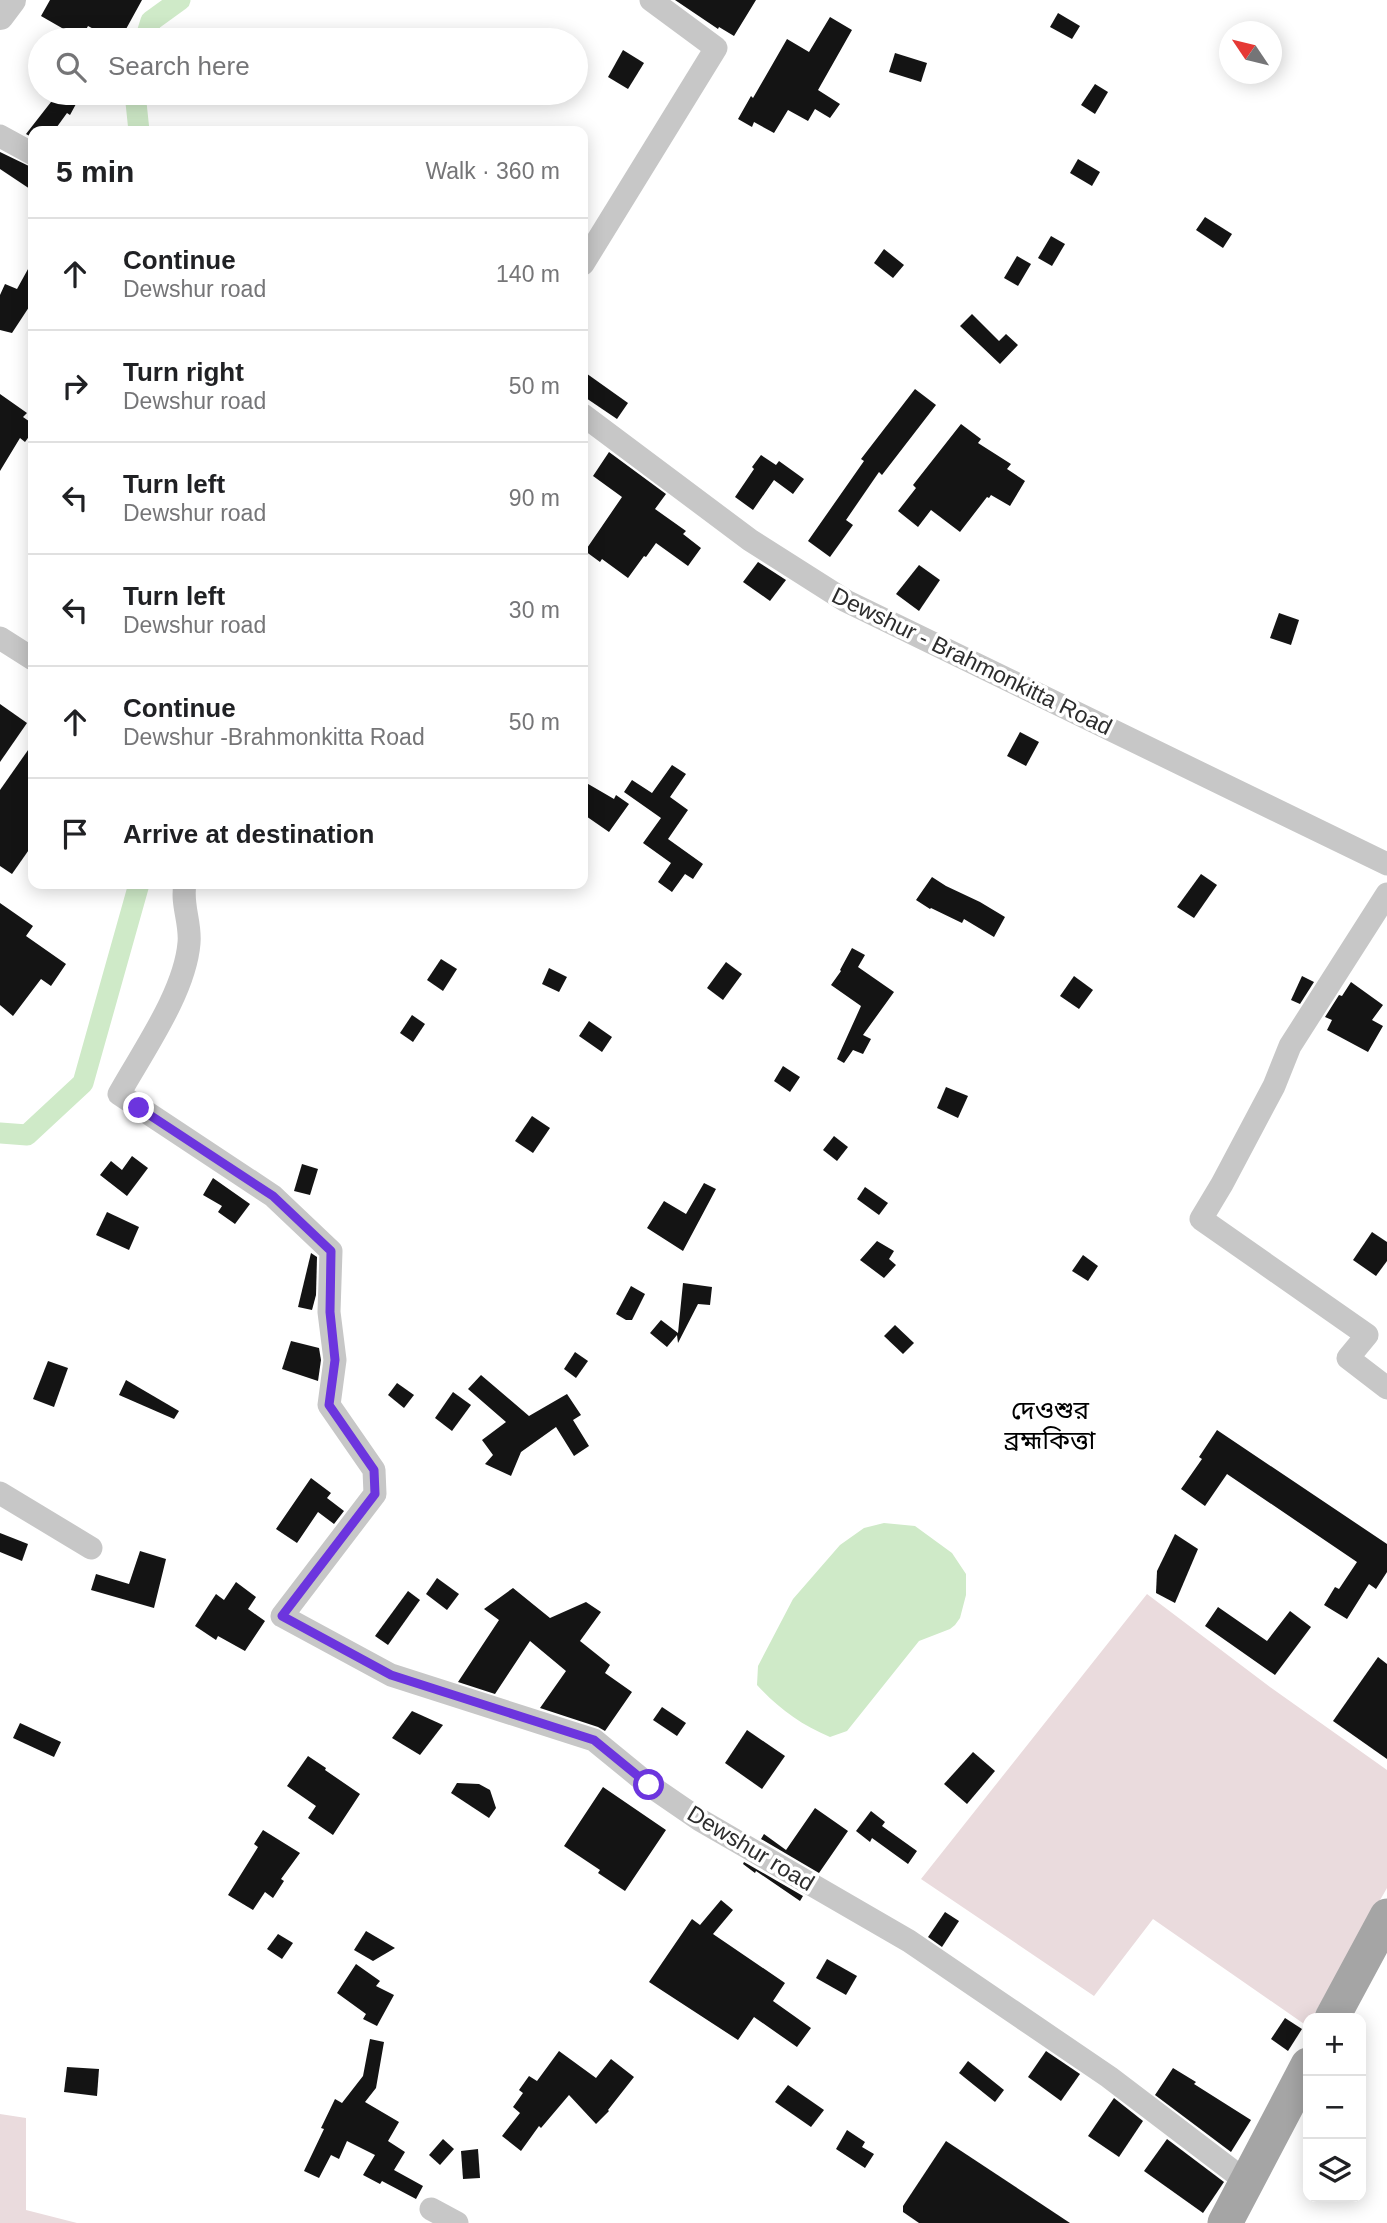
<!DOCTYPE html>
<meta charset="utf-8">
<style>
:root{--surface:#fff;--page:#f2f2f2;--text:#202124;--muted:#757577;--line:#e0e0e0}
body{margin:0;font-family:Helvetica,"Noto Sans Bengali",sans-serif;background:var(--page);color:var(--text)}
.controls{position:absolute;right:21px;bottom:21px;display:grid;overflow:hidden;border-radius:14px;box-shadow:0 4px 18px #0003}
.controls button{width:63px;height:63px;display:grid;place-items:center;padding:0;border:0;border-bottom:2px solid var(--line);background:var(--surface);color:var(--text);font:35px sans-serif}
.compass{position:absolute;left:1219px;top:21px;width:63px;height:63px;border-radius:50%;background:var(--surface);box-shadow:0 4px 18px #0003;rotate:305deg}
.stop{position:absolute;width:21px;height:21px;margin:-16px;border:5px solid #6c35de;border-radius:50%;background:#fff}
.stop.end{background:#6c35de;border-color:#fff;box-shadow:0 2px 7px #0008}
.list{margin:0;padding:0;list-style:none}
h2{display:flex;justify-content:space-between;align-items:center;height:91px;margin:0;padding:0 28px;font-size:30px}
h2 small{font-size:23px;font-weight:400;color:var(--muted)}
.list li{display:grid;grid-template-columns:46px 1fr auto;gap:21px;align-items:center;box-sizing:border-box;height:112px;padding:0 28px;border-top:2px solid var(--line)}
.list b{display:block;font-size:26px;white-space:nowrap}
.list p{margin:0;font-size:23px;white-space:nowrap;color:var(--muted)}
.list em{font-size:23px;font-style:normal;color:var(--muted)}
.icon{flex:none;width:38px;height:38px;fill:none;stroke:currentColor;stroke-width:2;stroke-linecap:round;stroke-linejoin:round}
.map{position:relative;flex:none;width:1387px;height:2223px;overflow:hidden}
.search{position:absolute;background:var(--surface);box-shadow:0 4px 18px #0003;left:28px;top:28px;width:560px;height:77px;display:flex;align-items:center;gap:18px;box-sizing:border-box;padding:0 24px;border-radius:38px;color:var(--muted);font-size:26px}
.panel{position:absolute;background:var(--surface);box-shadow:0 4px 18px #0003;left:28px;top:126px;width:560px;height:763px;border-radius:14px}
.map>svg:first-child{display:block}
</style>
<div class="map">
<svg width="1387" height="2223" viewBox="0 0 1387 2223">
<rect width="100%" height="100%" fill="#fff"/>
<g fill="#eadbdd">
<polygon points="1147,1594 1270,1687 1387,1770 1387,1888 1312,2018 1308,2018 1307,2026 1153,1919 1094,1996 921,1879"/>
<polygon points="0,2114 26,2118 26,2210 77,2223 0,2223"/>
</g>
<path fill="#cfeac8" d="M 884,1523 L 915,1526 L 952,1553 L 966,1574 L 966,1595 L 960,1618 L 955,1625 L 950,1629 L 919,1641 L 847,1731 L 830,1737 C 801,1725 778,1708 757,1685 L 758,1666 L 793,1599 L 840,1545 L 864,1528 Z"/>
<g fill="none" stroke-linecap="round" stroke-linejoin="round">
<g stroke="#cfeac8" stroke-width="21">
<polyline points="145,40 151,21 180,0"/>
<polyline points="135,93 139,131"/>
<polyline points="0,1133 27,1135 83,1083 139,884"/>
</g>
</g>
<g fill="#141414">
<polygon points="50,0 142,0 120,40 114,40 88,26 81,39 41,16"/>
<polygon points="675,0 756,0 734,36 719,27 718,29"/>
<polygon points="1058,13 1080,26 1072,39 1050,27"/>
<polygon points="830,17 852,30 818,90 840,104 830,118 815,109 808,121 788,110 774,133 754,122 752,127 738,119 751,96 753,98 787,39 809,52"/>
<polygon points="623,50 644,63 628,89 608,77"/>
<polygon points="895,53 927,63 921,82 889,72"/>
<polygon points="1095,84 1108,92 1095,114 1081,105"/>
<polygon points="58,93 82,93 70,115 67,113 54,131 33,131 33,138 26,134"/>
<polygon points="0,152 33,168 33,191 0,169"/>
<polygon points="1078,159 1100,172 1092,186 1070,173"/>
<polygon points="1205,217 1232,234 1223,248 1196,230"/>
<polygon points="1051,236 1065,244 1052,266 1038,258"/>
<polygon points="884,249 904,265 893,278 874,263"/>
<polygon points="1017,256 1031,264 1018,286 1004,278"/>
<polygon points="33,260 33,301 12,333 0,330 0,295 5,284 17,289"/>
<polygon points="972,314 999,341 1006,334 1018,345 1000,364 960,326"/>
<polygon points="583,371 628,403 617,419 583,396"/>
<polygon points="915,389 936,405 882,475 879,472 846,520 853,525 830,557 808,541 864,461 861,459"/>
<polygon points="0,394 27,413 23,417 33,424 33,431 25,442 20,438 0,471"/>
<polygon points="961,424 981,439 978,443 1011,464 1007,469 1025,481 1010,506 991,495 989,498 987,497 960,532 931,510 918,527 898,511 916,488 913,485"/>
<polygon points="609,452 666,494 655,509 686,531 683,534 701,548 688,566 656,543 646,557 644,556 628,578 602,559 600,562 585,551 622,497 593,476"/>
<polygon points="761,455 776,465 779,461 804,479 793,494 774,480 753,510 735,497 754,469 752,467"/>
<polygon points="758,562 786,580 770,601 743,582"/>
<polygon points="919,565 940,580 919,611 896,594"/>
<polygon points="1279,613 1299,620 1291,645 1270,638"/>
<polygon points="0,704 27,723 0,762"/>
<polygon points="1020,732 1039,742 1026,766 1007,756"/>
<polygon points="33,743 33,844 12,874 0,866 0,790"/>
<polygon points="672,765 686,774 670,797 688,810 668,839 703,864 693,879 685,874 672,892 658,882 671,863 643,843 661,818 624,792 632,780 652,793"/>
<polygon points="583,781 614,799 616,795 629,804 609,832 583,814"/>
<polygon points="1201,874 1217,885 1194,918 1177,907"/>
<polygon points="932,877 946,886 980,902 1005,917 994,937 964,919 962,923 931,908 930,909 916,900"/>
<polygon points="0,903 33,926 26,936 66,964 51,986 41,979 13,1016 0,1005"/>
<polygon points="852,948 865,955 858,967 894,992 863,1035 871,1039 863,1054 853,1050 844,1063 837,1059 861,1006 831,985 841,971 840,970"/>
<polygon points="441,959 457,969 443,991 427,980"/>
<polygon points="726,962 742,974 723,1000 707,988"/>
<polygon points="549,968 567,977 559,992 542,984"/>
<polygon points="1074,976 1093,990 1079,1009 1060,996"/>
<polygon points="1302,976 1314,982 1300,1004 1291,1000"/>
<polygon points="1351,982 1383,1005 1372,1020 1383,1026 1368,1052 1327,1030 1332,1020 1325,1017 1339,995 1342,996"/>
<polygon points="412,1015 425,1024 413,1042 400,1033"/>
<polygon points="589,1021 612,1037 602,1052 579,1036"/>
<polygon points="783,1066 800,1077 790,1092 774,1081"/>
<polygon points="946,1087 968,1096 958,1118 937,1108"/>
<polygon points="532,1116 550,1128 533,1153 515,1141"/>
<polygon points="834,1136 848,1147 837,1161 823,1150"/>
<polygon points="132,1156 148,1168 127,1196 100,1175 111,1161 122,1170"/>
<polygon points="302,1164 318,1169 310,1195 294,1191"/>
<polygon points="213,1178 250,1204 235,1224 218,1212 222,1206 203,1195"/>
<polygon points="704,1183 716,1189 683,1251 647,1228 664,1201 686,1214"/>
<polygon points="865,1187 888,1203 879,1215 857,1199"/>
<polygon points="107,1212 139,1227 129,1250 96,1235"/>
<polygon points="1372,1232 1387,1242 1387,1261 1376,1276 1353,1260"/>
<polygon points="877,1241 894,1251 889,1259 896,1265 884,1278 860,1260"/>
<polygon points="311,1253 317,1257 316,1295 312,1310 298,1307"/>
<polygon points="1083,1255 1098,1266 1088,1281 1072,1271"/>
<polygon points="683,1283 712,1287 710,1305 698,1304 678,1343 677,1335 667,1347 650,1333 661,1320 678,1333"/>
<polygon points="631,1286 645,1294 632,1320 626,1320 616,1314"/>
<polygon points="895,1325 914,1343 903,1354 884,1336"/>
<polygon points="291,1341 319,1348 321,1360 318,1381 282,1369"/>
<polygon points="575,1352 588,1361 576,1378 564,1369"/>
<polygon points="48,1361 68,1368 54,1407 33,1399"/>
<polygon points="481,1375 529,1416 567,1394 581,1415 573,1420 589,1446 574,1456 556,1427 521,1452 511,1476 485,1464 493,1455 482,1440 506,1422 468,1389"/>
<polygon points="126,1380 179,1411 174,1419 119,1395"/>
<polygon points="397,1383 414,1395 404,1408 388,1395"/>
<polygon points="453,1392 471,1405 452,1431 435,1418"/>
<polygon points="1217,1430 1387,1544 1387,1572 1376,1589 1369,1584 1347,1619 1324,1605 1335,1587 1339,1589 1357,1562 1227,1474 1205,1506 1181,1489 1202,1459 1199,1457"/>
<polygon points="311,1478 331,1493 327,1498 344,1511 334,1524 318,1512 297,1543 276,1529"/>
<polygon points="0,1533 28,1544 22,1561 0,1552"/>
<polygon points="1175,1534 1198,1549 1175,1603 1156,1593 1157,1571"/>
<polygon points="140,1551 166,1559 154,1608 91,1590 96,1574 129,1584"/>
<polygon points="437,1578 459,1594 447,1610 426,1594"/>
<polygon points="236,1582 256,1597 248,1609 265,1621 245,1651 218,1636 216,1640 195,1626 216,1594 224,1600"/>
<polygon points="513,1588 550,1618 586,1602 601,1612 580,1641 610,1665 605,1673 632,1692 605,1731 598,1727 540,1708 566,1671 530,1641 495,1694 458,1682 499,1620 484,1609"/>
<polygon points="408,1591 420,1600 388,1645 375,1636"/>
<polygon points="1218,1607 1267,1641 1290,1611 1311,1627 1275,1675 1205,1626"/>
<polygon points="1378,1657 1387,1664 1387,1759 1333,1721"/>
<polygon points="662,1707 686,1723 677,1736 653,1720"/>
<polygon points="412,1711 443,1725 420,1755 392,1738"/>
<polygon points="20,1723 61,1742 54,1757 13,1738"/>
<polygon points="747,1730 785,1756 762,1789 725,1763"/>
<polygon points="973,1752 995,1771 967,1804 944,1784"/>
<polygon points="308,1756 326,1768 325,1770 360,1794 333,1835 308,1818 316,1806 287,1786"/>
<polygon points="457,1783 479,1784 490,1790 496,1808 489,1818 451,1793"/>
<polygon points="603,1787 666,1830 625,1891 598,1873 600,1870 564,1846"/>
<polygon points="815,1808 848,1831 819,1873 761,1839 764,1834 786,1850"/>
<polygon points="871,1811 885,1822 882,1826 917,1851 908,1864 872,1838 870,1842 856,1831"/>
<polygon points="263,1830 300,1853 281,1879 284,1881 273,1898 265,1892 253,1910 228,1895 258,1847 254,1844"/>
<polygon points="744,1862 803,1896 800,1901 756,1871 755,1873 743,1864"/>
<polygon points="721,1900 733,1910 713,1934 785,1983 773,2001 811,2028 797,2047 754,2017 738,2040 649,1982 692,1919 700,1925"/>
<polygon points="945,1912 959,1921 942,1947 928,1937"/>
<polygon points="366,1931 395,1948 373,1961 354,1950"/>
<polygon points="278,1934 293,1943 282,1959 267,1949"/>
<polygon points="827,1959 857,1976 846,1995 816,1978"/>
<polygon points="356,1964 380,1981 376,1986 394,1995 377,2026 363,2019 366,2014 337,1993"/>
<polygon points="1285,2018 1302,2029 1288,2051 1271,2039"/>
<polygon points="370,2039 384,2042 376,2088 365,2102 399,2122 388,2141 405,2152 394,2170 423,2186 416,2199 382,2181 380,2184 363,2175 375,2155 347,2141 339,2159 331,2155 319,2178 304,2171 324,2129 321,2128 335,2099 342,2103 363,2076"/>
<polygon points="559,2051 596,2078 611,2059 634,2077 608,2110 609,2111 596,2124 569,2095 541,2128 539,2126 521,2151 502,2136 520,2113 513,2107 523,2093 519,2090 529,2076 537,2081"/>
<polygon points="1046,2051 1080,2074 1061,2101 1028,2077"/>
<polygon points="968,2061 1004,2090 995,2102 959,2073"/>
<polygon points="67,2067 99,2069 97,2096 64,2092"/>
<polygon points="1173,2068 1196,2082 1194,2084 1251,2120 1231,2152 1155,2095"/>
<polygon points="788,2085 824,2110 811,2127 775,2102"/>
<polygon points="1114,2098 1143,2121 1119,2157 1088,2136"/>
<polygon points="847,2130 865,2142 862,2147 874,2154 865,2168 836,2149"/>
<polygon points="443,2139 454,2149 440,2165 429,2155"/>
<polygon points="1167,2139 1224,2182 1203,2213 1144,2171"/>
<polygon points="946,2141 1070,2223 919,2223 903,2212 903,2206"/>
<polygon points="478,2149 480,2178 463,2179 461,2151"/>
</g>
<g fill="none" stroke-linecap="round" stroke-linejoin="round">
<g stroke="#c7c7c7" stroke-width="23">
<polyline points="0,136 33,154"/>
<polyline points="583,264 716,48 651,0"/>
<polyline points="583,415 750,540 846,601 1387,864"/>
<polyline points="0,638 33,659"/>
<path d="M 185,884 C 181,904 191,923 189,943 C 185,992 143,1051 119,1094 L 273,1196 L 331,1251 L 329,1312 L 335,1360 L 329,1405 L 374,1470 L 375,1494 L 282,1616 L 391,1675 L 594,1740 L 649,1785 L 700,1820 L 909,1941 L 1109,2077 L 1247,2182"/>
<polyline points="1387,894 1290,1046 1274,1086 1222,1184 1201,1219 1367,1335 1348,1358 1387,1388"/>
<polyline points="0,1493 91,1548"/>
<polyline points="431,2209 457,2223"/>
</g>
<polyline stroke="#c7c7c7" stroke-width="28" points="0,16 12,0"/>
<g stroke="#a5a5a5" stroke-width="35">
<polyline points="1332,2018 1387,1916"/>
<polyline points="1225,2223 1308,2065"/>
</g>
</g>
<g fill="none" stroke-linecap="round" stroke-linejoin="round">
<polyline stroke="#6c35de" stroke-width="9" points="139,1108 273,1196 331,1251 330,1312 335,1360 329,1405 374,1470 375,1494 282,1616 391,1675 594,1740 649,1785"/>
</g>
<g text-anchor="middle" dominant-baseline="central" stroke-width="7" stroke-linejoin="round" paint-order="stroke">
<g font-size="23" fill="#2d2d2d" stroke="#fff">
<text transform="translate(972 661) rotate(26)">Dewshur - Brahmonkitta Road</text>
<text transform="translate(751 1848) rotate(31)">Dewshur road</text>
</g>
<g font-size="26" fill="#000" stroke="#fff">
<text x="1050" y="1410">দেওশুর<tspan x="1050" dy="30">ব্রহ্মকিত্তা</tspan></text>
</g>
</g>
</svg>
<div class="controls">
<button>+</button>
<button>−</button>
<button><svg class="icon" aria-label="layers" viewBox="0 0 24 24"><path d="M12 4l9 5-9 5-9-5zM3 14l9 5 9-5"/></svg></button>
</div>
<svg class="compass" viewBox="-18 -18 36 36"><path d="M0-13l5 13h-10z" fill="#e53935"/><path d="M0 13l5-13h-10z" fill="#757577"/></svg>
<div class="stop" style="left:649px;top:1785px"></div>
<div class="stop end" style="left:139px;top:1108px"></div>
<div class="search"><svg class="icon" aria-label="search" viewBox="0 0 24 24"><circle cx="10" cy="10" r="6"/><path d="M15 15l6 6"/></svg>Search here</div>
<section class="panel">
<h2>5 min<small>Walk · 360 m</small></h2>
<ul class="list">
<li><svg class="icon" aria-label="ahead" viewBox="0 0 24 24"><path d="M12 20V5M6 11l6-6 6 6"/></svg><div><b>Continue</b><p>Dewshur road</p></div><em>140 m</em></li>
<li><svg class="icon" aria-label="right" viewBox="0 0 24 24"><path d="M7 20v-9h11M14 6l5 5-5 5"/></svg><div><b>Turn right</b><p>Dewshur road</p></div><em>50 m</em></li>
<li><svg class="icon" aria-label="left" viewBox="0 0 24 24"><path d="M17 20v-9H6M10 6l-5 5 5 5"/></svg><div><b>Turn left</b><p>Dewshur road</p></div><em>90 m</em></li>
<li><svg class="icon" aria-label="left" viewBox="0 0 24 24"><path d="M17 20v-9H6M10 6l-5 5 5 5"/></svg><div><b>Turn left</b><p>Dewshur road</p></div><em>30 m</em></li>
<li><svg class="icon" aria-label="ahead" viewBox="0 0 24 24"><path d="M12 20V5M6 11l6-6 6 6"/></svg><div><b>Continue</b><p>Dewshur -Brahmonkitta Road</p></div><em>50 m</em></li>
<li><svg class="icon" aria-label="arrive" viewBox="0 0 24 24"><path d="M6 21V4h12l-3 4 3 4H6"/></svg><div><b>Arrive at destination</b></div></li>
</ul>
</section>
</div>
